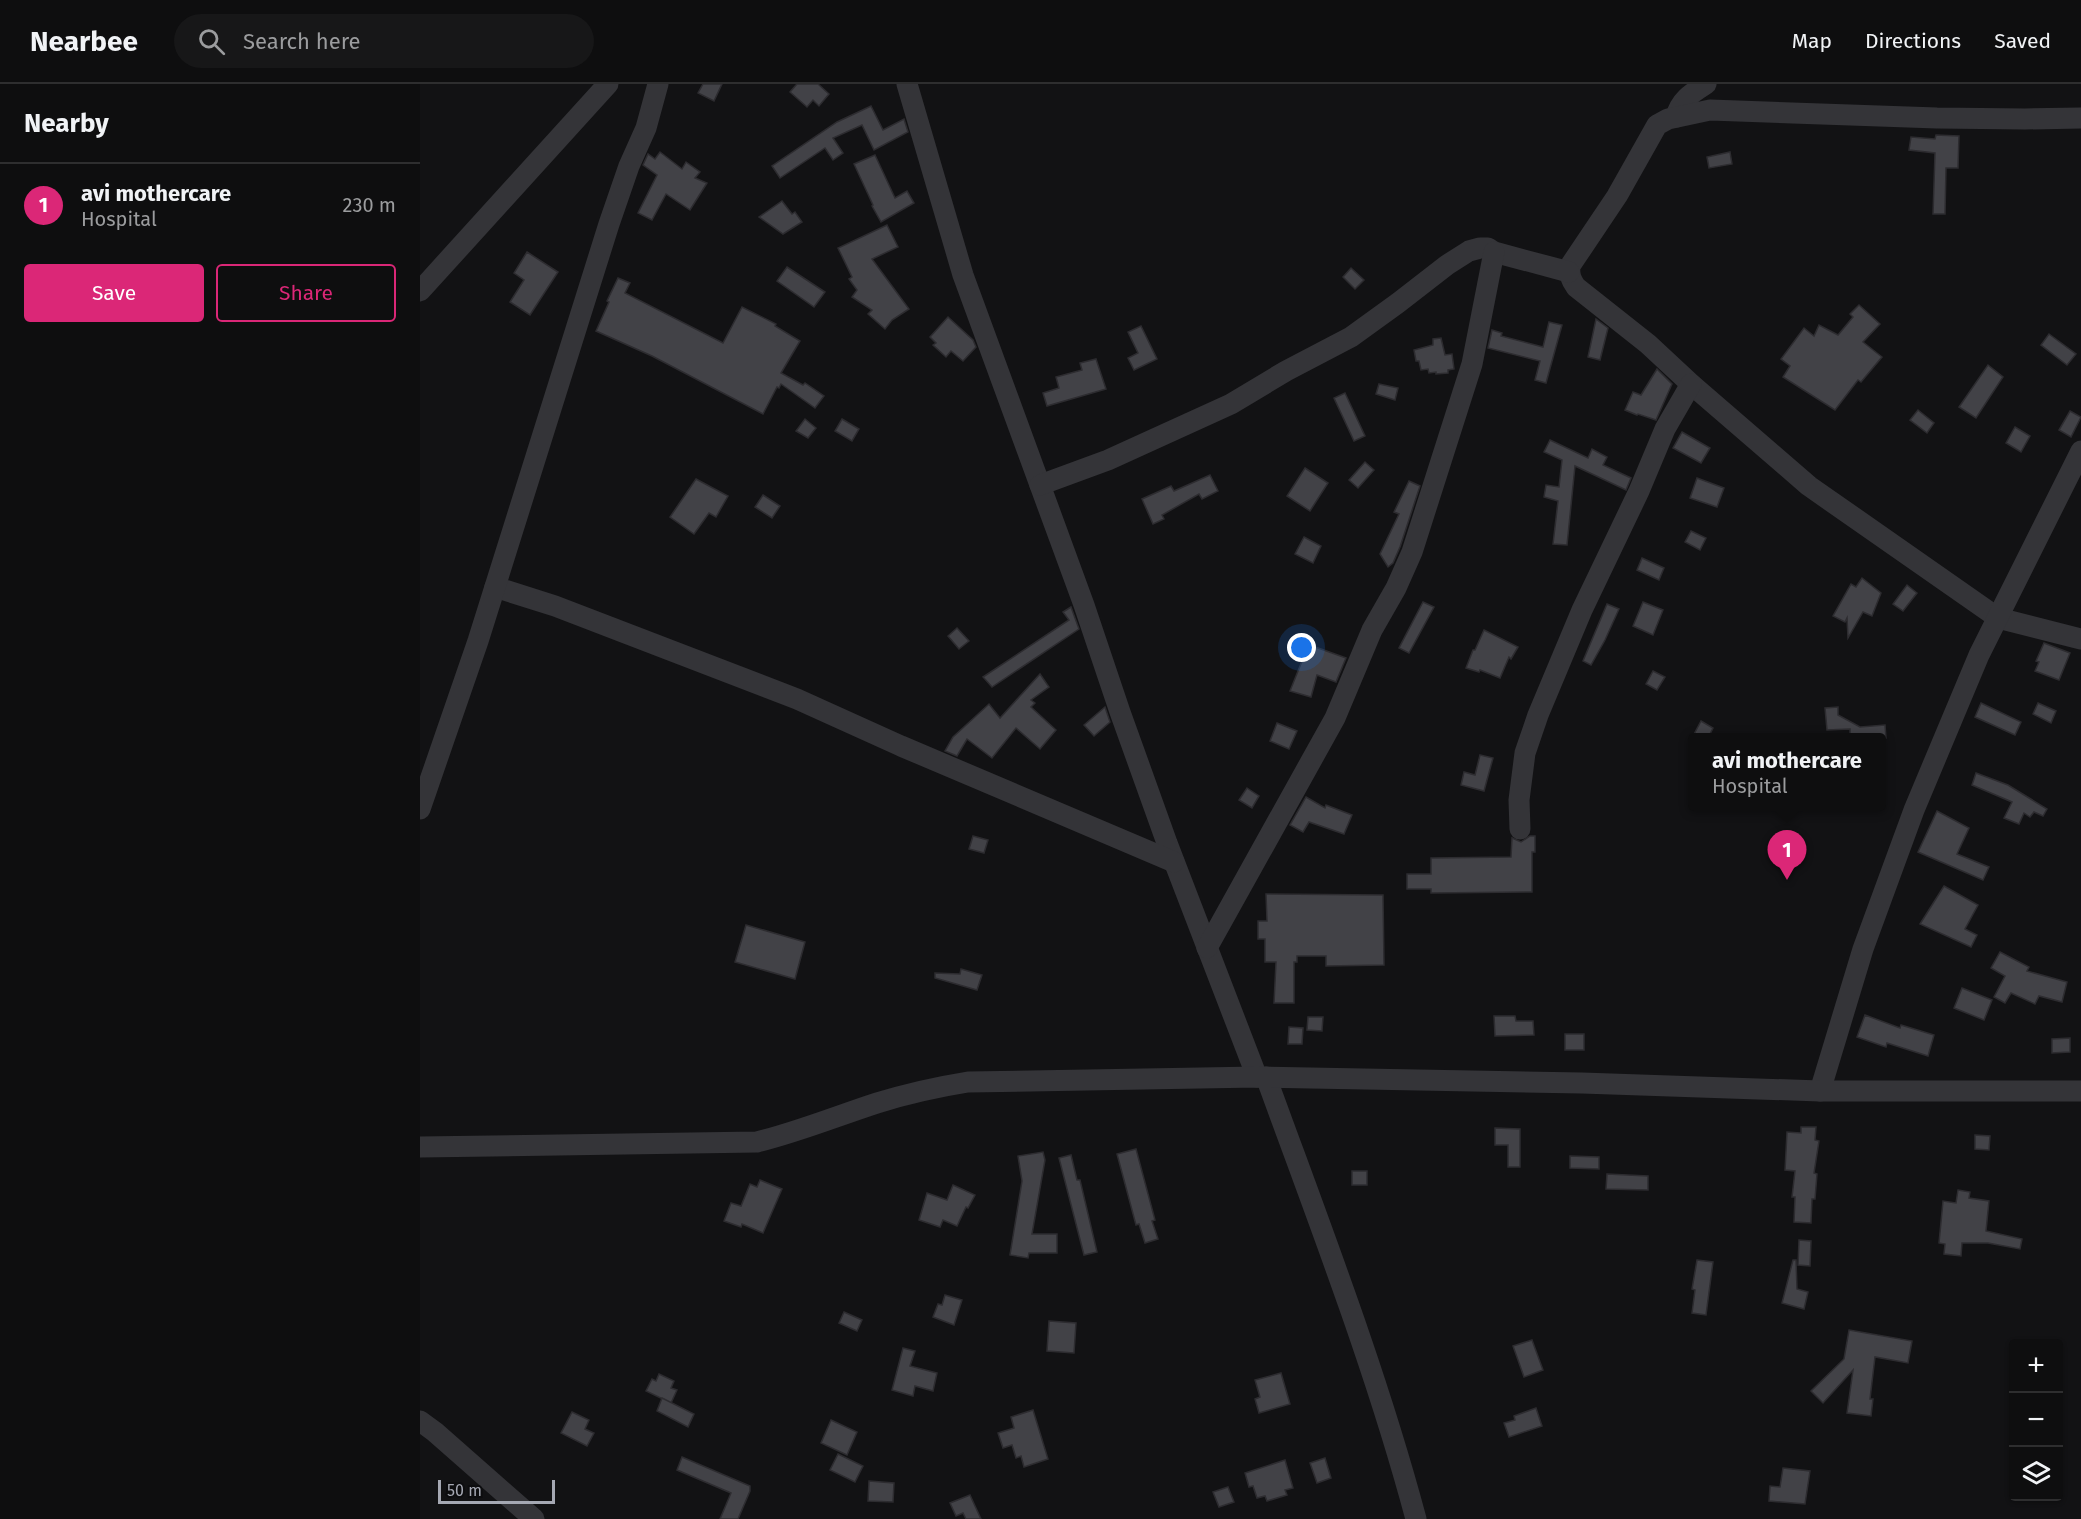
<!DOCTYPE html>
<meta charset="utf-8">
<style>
:root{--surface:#0e0e0f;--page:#171718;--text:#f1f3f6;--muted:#9b9c9e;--line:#2e2e2f;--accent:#db2777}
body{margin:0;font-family:"Fira Sans",sans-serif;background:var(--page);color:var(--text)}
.controls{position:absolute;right:18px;bottom:18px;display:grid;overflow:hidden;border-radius:6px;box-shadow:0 2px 4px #0004}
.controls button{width:54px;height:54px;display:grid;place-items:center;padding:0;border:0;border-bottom:2px solid var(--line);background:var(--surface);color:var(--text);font:30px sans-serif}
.scale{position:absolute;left:18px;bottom:15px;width:117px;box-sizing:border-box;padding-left:6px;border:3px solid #a5a8b3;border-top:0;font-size:16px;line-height:21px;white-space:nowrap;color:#a5a8b3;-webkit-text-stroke:4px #0d0d0f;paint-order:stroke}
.you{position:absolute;left:882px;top:564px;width:21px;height:21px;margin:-15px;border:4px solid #fff;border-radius:50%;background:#1a73e8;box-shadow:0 0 0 9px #1a73e833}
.badge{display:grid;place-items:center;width:39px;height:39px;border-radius:50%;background:var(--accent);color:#fff;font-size:20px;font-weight:700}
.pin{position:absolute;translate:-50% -50px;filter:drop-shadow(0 2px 3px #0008)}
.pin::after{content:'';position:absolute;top:32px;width:21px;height:18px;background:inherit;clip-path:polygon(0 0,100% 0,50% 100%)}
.popup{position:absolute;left:1268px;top:649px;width:198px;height:78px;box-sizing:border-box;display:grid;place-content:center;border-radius:6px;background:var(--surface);filter:drop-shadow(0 2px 4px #0005);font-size:20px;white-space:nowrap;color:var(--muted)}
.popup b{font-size:22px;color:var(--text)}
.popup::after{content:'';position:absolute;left:50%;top:100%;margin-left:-12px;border:12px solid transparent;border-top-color:var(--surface)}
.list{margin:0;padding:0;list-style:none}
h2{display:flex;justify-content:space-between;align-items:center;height:78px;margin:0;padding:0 24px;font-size:26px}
h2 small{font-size:20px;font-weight:400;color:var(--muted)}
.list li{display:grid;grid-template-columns:39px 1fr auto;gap:18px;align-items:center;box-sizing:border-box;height:84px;padding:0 24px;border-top:2px solid var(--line)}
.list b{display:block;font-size:22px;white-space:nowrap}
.list p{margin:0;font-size:20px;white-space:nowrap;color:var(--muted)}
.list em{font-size:20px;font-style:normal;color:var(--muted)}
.actions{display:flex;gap:12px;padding:18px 24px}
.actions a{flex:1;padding:14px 0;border:2px solid var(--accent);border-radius:6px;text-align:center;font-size:21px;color:var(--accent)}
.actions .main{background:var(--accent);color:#fff}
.icon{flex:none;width:33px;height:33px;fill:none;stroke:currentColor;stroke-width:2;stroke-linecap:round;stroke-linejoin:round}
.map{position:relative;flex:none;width:1661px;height:1435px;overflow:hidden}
header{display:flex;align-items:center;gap:36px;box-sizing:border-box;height:84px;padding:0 30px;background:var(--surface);border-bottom:2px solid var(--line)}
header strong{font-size:28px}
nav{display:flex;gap:33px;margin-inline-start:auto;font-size:21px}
.search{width:420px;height:54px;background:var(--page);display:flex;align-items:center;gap:15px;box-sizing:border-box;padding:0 21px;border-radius:33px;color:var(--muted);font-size:22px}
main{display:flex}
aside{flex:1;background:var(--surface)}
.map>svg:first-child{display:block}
</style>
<header>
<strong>Nearbee</strong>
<div class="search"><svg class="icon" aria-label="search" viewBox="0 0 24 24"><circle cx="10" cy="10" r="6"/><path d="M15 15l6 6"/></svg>Search here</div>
<nav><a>Map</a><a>Directions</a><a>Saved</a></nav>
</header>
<main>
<aside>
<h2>Nearby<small></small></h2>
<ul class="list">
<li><span class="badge">1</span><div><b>avi mothercare</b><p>Hospital</p></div><em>230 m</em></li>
</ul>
<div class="actions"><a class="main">Save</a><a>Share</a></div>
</aside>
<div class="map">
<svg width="1661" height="1435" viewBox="0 0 1661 1435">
<rect width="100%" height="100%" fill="#121214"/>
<g fill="#424247" stroke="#2d2c30" stroke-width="1.5">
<polygon points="283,0 302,0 294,17 278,9"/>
<polygon points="377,0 398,0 409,10 399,22 393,16 387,23 370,8"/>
<polygon points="451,22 463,46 484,35 488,48 454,66 442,41 413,54 423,69 413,76 405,64 360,94 352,82 417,38"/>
<polygon points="1516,51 1539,52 1538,84 1526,84 1525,130 1513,130 1515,69 1489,66 1491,53 1515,55"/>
<polygon points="240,68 262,85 266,78 280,88 275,94 287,99 270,126 246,110 232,136 218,129 237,91 223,81 228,70 235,75"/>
<polygon points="1310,68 1312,80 1289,84 1287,73"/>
<polygon points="455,71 475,114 487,107 494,119 461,138 452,122 453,121 434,80"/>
<polygon points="362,117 372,130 375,128 382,138 363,150 339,133"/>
<polygon points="467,141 478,163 452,175 489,225 472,236 465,245 448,230 452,226 432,213 437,206 429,195 432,193 418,164"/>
<polygon points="107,168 138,188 110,231 90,218 104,196 94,189"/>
<polygon points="367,183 405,208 394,223 357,197"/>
<polygon points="931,184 944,196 935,205 923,193"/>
<polygon points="198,194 210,199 205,209 303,259 322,223 356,240 355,242 380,257 361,289 383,301 385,299 404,312 395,324 361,300 359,304 357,303 343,330 232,272 176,247 189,218 187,217"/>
<polygon points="1439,221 1460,240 1443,258 1462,273 1441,298 1438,296 1415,326 1363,293 1370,282 1361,275 1384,244 1394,252 1399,241 1418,251 1433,233 1430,230"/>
<polygon points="528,233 553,256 556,263 543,277 531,267 526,273 513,261 516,259 510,253"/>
<polygon points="1176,235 1188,244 1180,276 1168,273"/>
<polygon points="1129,238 1142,241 1126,299 1115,296 1120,277 1068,264 1072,246 1082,249 1081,252 1123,263"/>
<polygon points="721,242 737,275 714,286 708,274 718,269 708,248"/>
<polygon points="1629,250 1656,270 1647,281 1621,261"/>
<polygon points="1021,254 1025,271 1032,270 1034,285 1028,286 1028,289 1016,290 1016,288 1009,289 1008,285 1001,286 999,277 996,277 994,266 1013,261 1013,255"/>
<polygon points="676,275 686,305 627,322 623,309 639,304 636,293 662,286 660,279"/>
<polygon points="1568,281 1583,293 1556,334 1539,323"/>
<polygon points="1237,285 1252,300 1236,336 1218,330 1217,331 1205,326 1213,308 1221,311"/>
<polygon points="959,300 978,304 975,316 956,310"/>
<polygon points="925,309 945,352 934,357 914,314"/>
<polygon points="1498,326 1514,339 1507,349 1490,336"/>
<polygon points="1650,327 1661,333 1651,353 1639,346"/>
<polygon points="385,335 396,344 388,354 376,347"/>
<polygon points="422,335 439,345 432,357 415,347"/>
<polygon points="1595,343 1610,352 1601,368 1586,359"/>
<polygon points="1262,348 1290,364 1281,379 1253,364"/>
<polygon points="1130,356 1168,374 1172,365 1187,373 1183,381 1211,394 1206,406 1155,382 1147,461 1133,460 1138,417 1124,413 1126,401 1139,403 1142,376 1124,368"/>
<polygon points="945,378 954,386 938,404 929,396"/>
<polygon points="885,384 908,399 890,427 867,412"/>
<polygon points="790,391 798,407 782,415 779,410 742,431 744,435 733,440 722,415 751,402 754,407"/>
<polygon points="1277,394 1304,404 1297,423 1270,414"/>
<polygon points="276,395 308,412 296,433 289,429 274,450 250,433"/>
<polygon points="989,397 1000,402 980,463 973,479 968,483 960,470 979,430 974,428"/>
<polygon points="343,411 360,422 352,434 335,423"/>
<polygon points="1271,447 1286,454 1280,466 1265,458"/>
<polygon points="884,453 901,462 893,479 875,470"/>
<polygon points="1222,474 1244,484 1239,496 1217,486"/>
<polygon points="1442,494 1461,509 1452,532 1443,528 1428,554 1427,534 1425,538 1413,532 1431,500 1436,503"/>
<polygon points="1487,501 1497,509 1483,527 1473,520"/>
<polygon points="1003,518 1014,523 989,569 979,564"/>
<polygon points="1223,518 1243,526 1233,551 1213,542"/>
<polygon points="1187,520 1199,525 1185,556 1171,581 1163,577"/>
<polygon points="651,523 659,545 572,603 563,593 649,536 643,528"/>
<polygon points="537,544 549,557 539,565 528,552"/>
<polygon points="1064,546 1098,563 1091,575 1089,573 1080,594 1060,586 1059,588 1046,584 1053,566 1055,566"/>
<polygon points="1624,559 1650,569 1639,596 1615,587 1619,578 1616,577"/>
<polygon points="887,560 926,574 916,598 897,591 891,613 870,607 884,572 882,571"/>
<polygon points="1233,587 1245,593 1237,606 1226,600"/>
<polygon points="620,590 629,603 611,616 615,619 611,623 636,646 620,665 596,644 572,674 547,655 537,672 525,667 533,653 569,620 580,634"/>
<polygon points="1561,619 1601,638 1595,651 1555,633"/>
<polygon points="1618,619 1636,627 1631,639 1613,630"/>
<polygon points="685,623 690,638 674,652 664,641"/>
<polygon points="1418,623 1418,631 1440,643 1465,641 1466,654 1430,654 1430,645 1407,646 1405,624"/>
<polygon points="1281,637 1293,644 1288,654 1272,654"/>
<polygon points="857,639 877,647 869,665 850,657"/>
<polygon points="1060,671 1073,674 1064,707 1041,701 1044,688 1055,691"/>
<polygon points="1556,689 1588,701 1627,725 1623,732 1614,728 1610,733 1604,729 1599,740 1584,734 1592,718 1552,701"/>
<polygon points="827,704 839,712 832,724 819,716"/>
<polygon points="886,713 905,724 906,721 932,731 924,750 889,738 883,748 870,741"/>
<polygon points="1517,727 1549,744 1537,770 1569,783 1563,796 1498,768"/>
<polygon points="553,752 568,756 564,769 549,765"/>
<polygon points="1110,752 1115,752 1115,768 1112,768 1112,808 1011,809 1011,805 987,805 987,790 1011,790 1011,774 1091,773 1092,754 1101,758"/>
<polygon points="1524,802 1558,821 1545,845 1557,851 1551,863 1500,840"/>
<polygon points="846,810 963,811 964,881 906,882 906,872 877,872 877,878 874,878 874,919 854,919 856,878 845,878 845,855 838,855 838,837 847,837"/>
<polygon points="326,841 385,858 375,895 315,878"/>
<polygon points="1580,868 1609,883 1607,887 1647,898 1642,918 1619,912 1615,920 1591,909 1585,919 1574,913 1585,892 1571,884"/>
<polygon points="541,885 562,891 557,906 515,894 515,889 540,890"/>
<polygon points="1542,904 1572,916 1564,936 1534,924"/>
<polygon points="1445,931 1480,944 1481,941 1514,951 1508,972 1467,959 1466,963 1437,953"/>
<polygon points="1074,932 1095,932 1096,937 1113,937 1114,951 1075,952"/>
<polygon points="888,933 903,933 902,947 887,946"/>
<polygon points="869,943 883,944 882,960 868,960"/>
<rect x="1145" y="950" width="19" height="16"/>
<polygon points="1650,954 1650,968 1632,969 1632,955"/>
<polygon points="1381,1043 1396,1043 1395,1056 1399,1057 1394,1089 1397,1090 1395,1115 1392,1115 1391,1139 1374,1138 1375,1113 1372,1113 1375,1087 1365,1086 1367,1048 1381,1049"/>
<polygon points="1075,1044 1100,1045 1100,1083 1088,1083 1088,1061 1075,1061"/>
<polygon points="1555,1051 1570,1052 1569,1066 1555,1065"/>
<polygon points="716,1065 735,1136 732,1137 738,1155 725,1159 719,1140 716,1141 697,1070"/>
<polygon points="623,1068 625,1076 612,1150 637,1150 637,1169 609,1169 608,1174 590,1171 602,1097 598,1072"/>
<polygon points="651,1071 657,1096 660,1096 677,1168 664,1171 639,1074"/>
<polygon points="1150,1072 1179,1073 1179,1085 1150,1084"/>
<rect x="932" y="1087" width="15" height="14"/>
<polygon points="1187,1090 1228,1092 1228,1106 1186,1105"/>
<polygon points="340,1096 362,1105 343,1149 322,1140 321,1143 304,1137 311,1119 321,1122 330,1100 337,1103"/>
<polygon points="533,1101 555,1111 548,1124 546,1123 537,1142 523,1136 520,1143 499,1136 507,1109 527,1116"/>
<polygon points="1538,1106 1550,1108 1549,1114 1569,1117 1566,1147 1602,1155 1600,1165 1568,1159 1542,1159 1541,1172 1524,1170 1525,1160 1519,1159 1523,1117 1536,1119"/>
<polygon points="1379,1156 1391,1157 1390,1182 1378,1181"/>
<polygon points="1277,1176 1293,1178 1286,1231 1272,1229 1275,1206 1272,1205"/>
<polygon points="1373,1176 1376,1176 1377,1205 1388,1208 1384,1225 1362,1219"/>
<polygon points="525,1211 542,1216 534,1241 513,1233 518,1220 522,1221"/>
<polygon points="424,1228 442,1236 437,1247 419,1239"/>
<polygon points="629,1237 656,1239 654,1269 627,1267"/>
<polygon points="1429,1246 1492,1257 1488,1279 1455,1273 1450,1315 1453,1315 1451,1332 1427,1329 1433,1286 1403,1319 1391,1307 1424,1275"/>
<polygon points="1112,1256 1123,1286 1104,1293 1093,1262"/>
<polygon points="483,1264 495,1267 490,1282 517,1289 513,1307 495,1302 493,1312 472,1306"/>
<polygon points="861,1289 870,1320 839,1329 835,1315 840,1313 835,1296"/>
<polygon points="239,1290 254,1297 251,1304 257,1306 251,1319 226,1307 232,1295 236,1297"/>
<polygon points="242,1314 274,1330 268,1343 237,1327"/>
<polygon points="1116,1324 1122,1342 1089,1353 1084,1339 1095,1336 1094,1332"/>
<polygon points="613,1326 628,1375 604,1383 601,1372 596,1374 592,1361 583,1364 578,1349 594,1344 591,1333"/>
<polygon points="152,1328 169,1336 165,1345 174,1349 167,1362 141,1349"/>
<polygon points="411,1336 437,1348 427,1371 401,1359"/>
<polygon points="418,1370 443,1382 435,1398 410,1386"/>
<polygon points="262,1373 330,1402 330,1407 318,1435 300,1435 311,1409 257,1386"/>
<polygon points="905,1374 911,1394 897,1399 890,1379"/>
<polygon points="865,1376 873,1404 865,1406 867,1411 847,1417 845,1412 837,1414 833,1402 829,1403 825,1389"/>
<polygon points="1363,1384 1390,1387 1385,1420 1349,1417 1350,1402 1360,1403"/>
<polygon points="449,1397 474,1399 473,1418 448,1417"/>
<polygon points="808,1403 814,1418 799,1423 793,1408"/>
<polygon points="550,1411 561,1435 546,1435 543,1429 536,1432 530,1419"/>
</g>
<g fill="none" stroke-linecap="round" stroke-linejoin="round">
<g stroke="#343438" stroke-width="21">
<polyline points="487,0 543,191 664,521 700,628 747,759 837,993"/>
<path d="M 1256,33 C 1260,16 1272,9 1286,0"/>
<path d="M 1661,34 L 1605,35 L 1517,34 L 1290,26 L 1248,35 L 1237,41 L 1197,112 L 1150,182 C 1149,191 1151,196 1156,203 L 1228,260 L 1271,300 L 1389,402 L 1578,534 L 1661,555"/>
<polyline points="0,207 188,0"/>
<polyline points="620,401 688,376 811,320 866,287 931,253 978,219 1027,181 1049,167 1060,164 1068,164 1074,168 1149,188"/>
<polyline points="75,503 135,522 377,615 481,662 754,778"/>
<polyline points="0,725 58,557 189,140 209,82 226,44 238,0"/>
<polyline points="1100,745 1099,716 1105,669 1118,631 1162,526 1219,407 1245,345 1271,300"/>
<polyline points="787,864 915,634 952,546 976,504 992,468 1052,280 1074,168"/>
<path d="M 846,993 C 899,1139 956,1285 996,1435"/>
<polyline points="1400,1007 1443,865 1494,726 1559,571 1661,367"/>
<path d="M 0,1063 L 337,1058 C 378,1048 417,1032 457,1019 C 486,1010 517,1003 548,998 L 837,993 L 1162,999 L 1400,1007 L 1661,1007"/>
<polyline points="0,1337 15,1348 114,1435"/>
</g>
</g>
</svg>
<div class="controls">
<button>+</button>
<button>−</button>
<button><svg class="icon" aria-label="layers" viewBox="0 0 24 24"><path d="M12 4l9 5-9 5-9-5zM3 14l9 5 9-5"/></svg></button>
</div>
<div class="scale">50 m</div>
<div class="you"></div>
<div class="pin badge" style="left:1367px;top:796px">1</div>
<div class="popup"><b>avi mothercare</b>Hospital</div>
</div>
</main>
